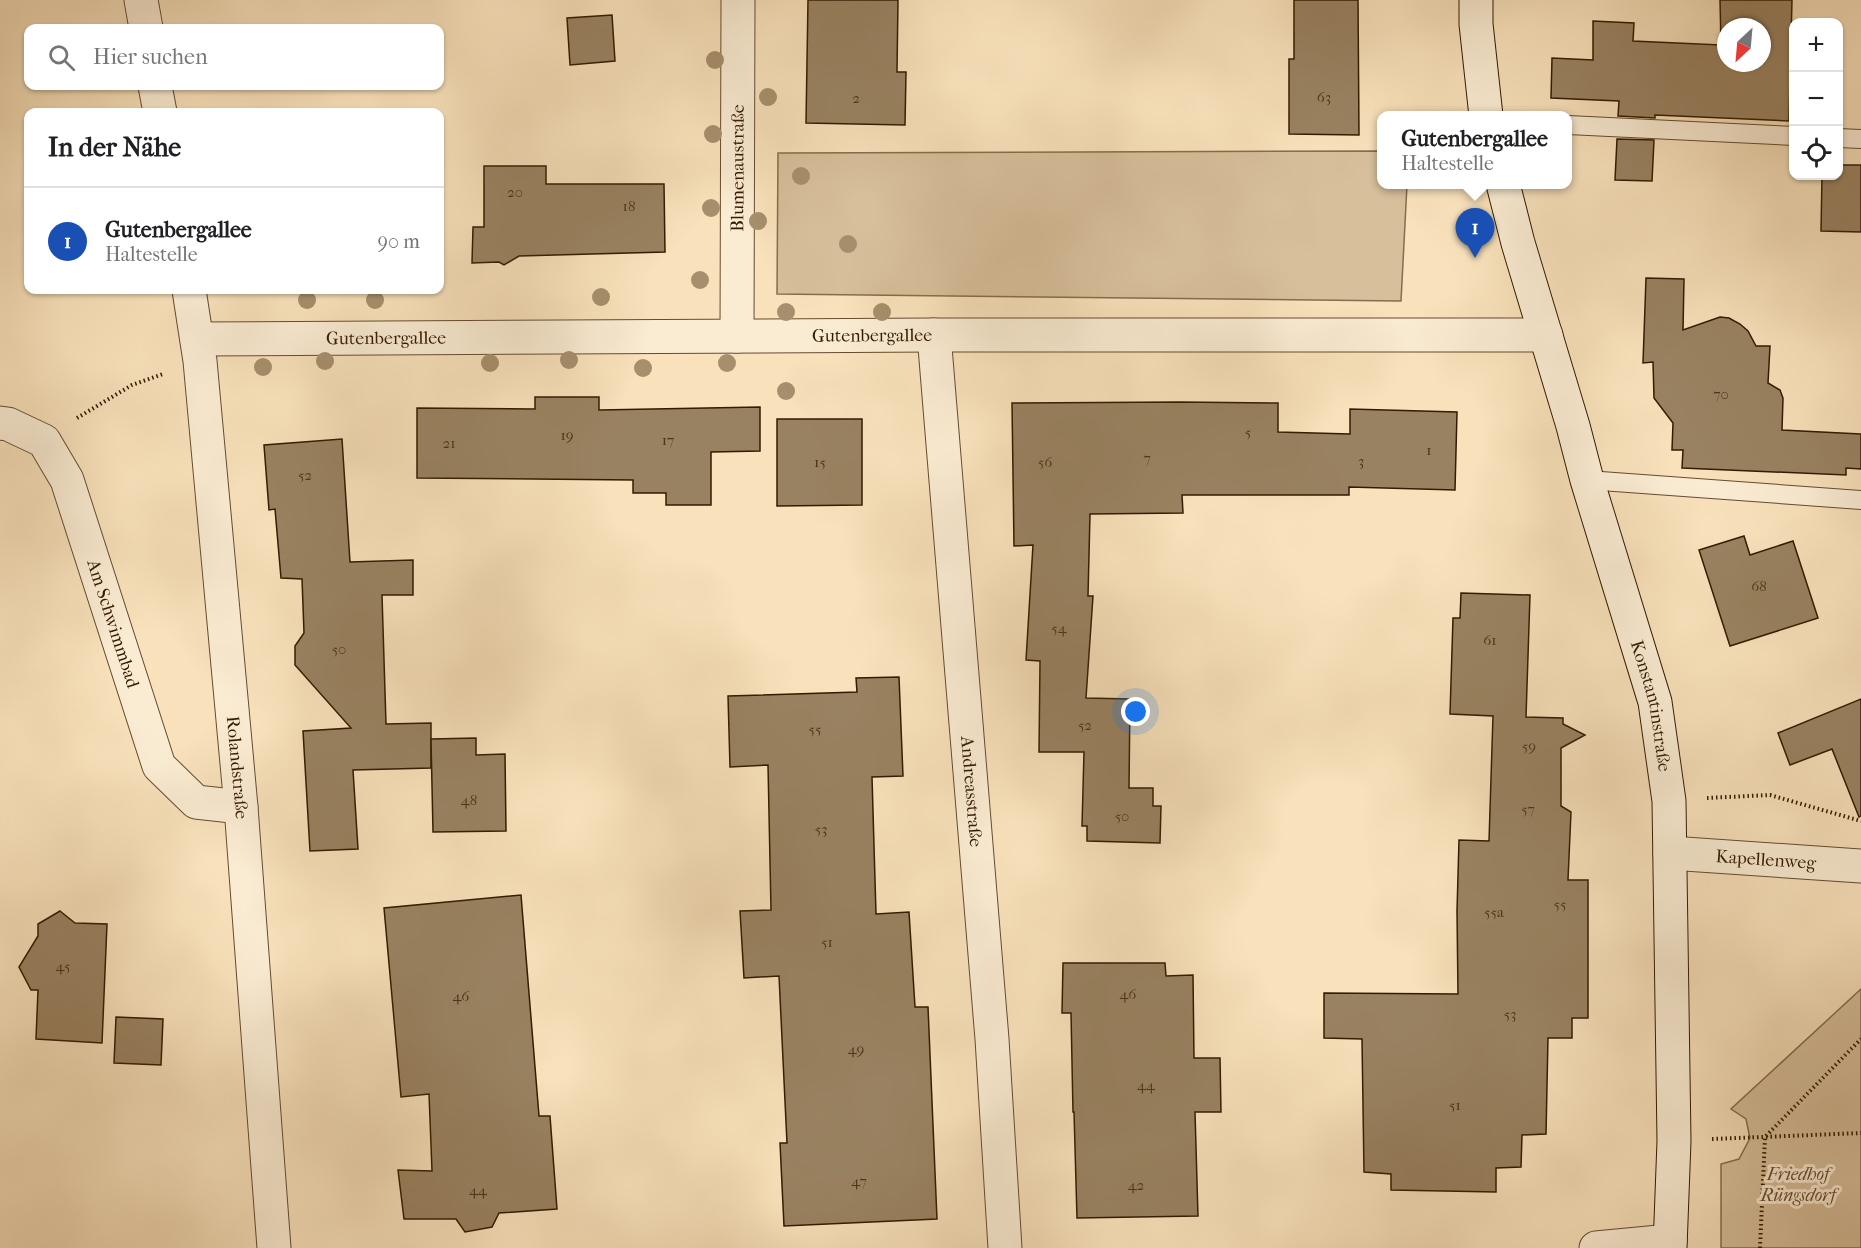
<!DOCTYPE html>
<html lang="de">
<meta charset="utf-8">
<style>
:root{--surface:#fff;--page:#f6f6f6;--text:#202124;--muted:#757577;--line:#e0e0e0;--accent:#8f2418}
body{margin:0;font-family:"IM FELL French Canon",serif;background:var(--page);color:var(--text)}
.controls{position:absolute;right:18px;top:18px;display:grid;overflow:hidden;border-radius:12px;box-shadow:0 2px 4px #0004}
.controls button{width:54px;height:54px;display:grid;place-items:center;padding:0;border:0;border-bottom:2px solid var(--line);background:var(--surface);color:var(--text);font:30px sans-serif}
.compass{position:absolute;left:1717px;top:18px;width:54px;height:54px;border-radius:50%;background:var(--surface);box-shadow:0 2px 4px #0004;rotate:206deg}
.you{position:absolute;left:1136px;top:712px;width:21px;height:21px;margin:-15px;border:4px solid #fff;border-radius:50%;background:#1a73e8;box-shadow:0 0 0 9px #1a73e833}
.badge{display:grid;place-items:center;width:39px;height:39px;border-radius:50%;background:var(--accent);color:#fff;font-size:20px;font-weight:700}
.pin{position:absolute;translate:-50% -50px;filter:drop-shadow(0 2px 3px #0008)}
.pin::after{content:'';position:absolute;top:32px;width:21px;height:18px;background:inherit;clip-path:polygon(0 0,100% 0,50% 100%)}
.popup{position:absolute;left:1377px;top:111px;width:195px;height:78px;box-sizing:border-box;display:grid;place-content:center;border-radius:12px;background:var(--surface);filter:drop-shadow(0 2px 4px #0005);font-size:20px;white-space:nowrap;color:var(--muted)}
.popup b{font-size:22px;color:var(--text)}
.popup::after{content:'';position:absolute;left:50%;top:100%;margin-left:-12px;border:12px solid transparent;border-top-color:var(--surface)}
.list{margin:0;padding:0;list-style:none}
h2{display:flex;justify-content:space-between;align-items:center;height:78px;margin:0;padding:0 24px;font-size:26px}
h2 small{font-size:20px;font-weight:400;color:var(--muted)}
.list li{display:grid;grid-template-columns:39px 1fr auto;gap:18px;align-items:center;box-sizing:border-box;height:108px;padding:0 24px;border-top:2px solid var(--line)}
.list b{display:block;font-size:22px;white-space:nowrap}
.list p{margin:0;font-size:20px;white-space:nowrap;color:var(--muted)}
.list em{font-size:20px;font-style:normal;color:var(--muted)}
.icon{flex:none;width:33px;height:33px;fill:none;stroke:currentColor;stroke-width:2;stroke-linecap:round;stroke-linejoin:round}
.map{position:relative;flex:none;width:1861px;height:1248px;overflow:hidden}
.search{position:absolute;background:var(--surface);box-shadow:0 2px 4px #0004;left:24px;top:24px;width:420px;height:66px;display:flex;align-items:center;gap:15px;box-sizing:border-box;padding:0 21px;border-radius:12px;color:var(--muted);font-size:22px}
.panel{position:absolute;background:var(--surface);box-shadow:0 2px 4px #0004;left:24px;top:108px;width:420px;height:186px;border-radius:12px}
.map>svg:first-child{display:block}
</style>
<div class="map">
<svg width="1861" height="1248" viewBox="0 0 1861 1248">
<rect width="100%" height="100%" fill="#f8e1bb"/>
<filter id="stains"><feTurbulence type="fractalNoise" baseFrequency=".00333" numOctaves="4"/><feColorMatrix values="0 0 0 0 .2 0 0 0 0 .09 0 0 0 0 .02 0 0 0 .5 -.17"/></filter>
<radialGradient id="worn" r=".72"><stop offset=".6" stop-color="#630" stop-opacity="0"/><stop offset="1" stop-color="#630" stop-opacity=".3"/></radialGradient>
<g fill="#d7bf9b" stroke="#856d4e" stroke-width="1.5">
<polygon points="1382,151 1382,184 1407,185 1401,301 777,294 778,153"/>
<polygon points="1861,989 1861,1248 1721,1248 1721,1164 1739,1159 1750,1138 1746,1119 1731,1109"/>
</g>
<g fill="#998261" stroke="#331b00" stroke-width="1.5" fill-rule="evenodd">
<polygon points="808,0 898,0 897,72 906,72 905,125 806,123"/>
<polygon points="1294,0 1358,0 1359,135 1289,134 1289,59 1294,59"/>
<path d="M 1720,0 L 1792,0 L 1789,121 L 1655,115 L 1655,118 L 1618,116 L 1619,101 L 1551,98 L 1552,58 L 1593,60 L 1593,21 L 1634,23 L 1633,41 L 1721,45 ZM 1726,27 L 1762,27 L 1762,63 L 1726,63 Z"/>
<polygon points="612,15 615,61 570,65 567,18"/>
<polygon points="1617,139 1654,140 1652,181 1615,180"/>
<polygon points="1839,165 1861,165 1861,232 1821,231 1822,176 1839,176"/>
<polygon points="484,166 546,166 546,184 664,184 665,252 519,256 504,265 499,262 472,263 473,227 484,227"/>
<polygon points="1646,278 1684,279 1683,330 1720,317 1729,318 1740,324 1748,331 1756,346 1770,346 1768,383 1780,390 1783,398 1782,430 1861,434 1861,469 1846,468 1846,475 1682,468 1683,450 1672,450 1673,423 1654,398 1653,362 1643,363"/>
<polygon points="535,397 599,397 599,410 760,407 760,451 711,452 711,505 666,505 666,493 633,493 633,480 417,478 417,408 535,409"/>
<polygon points="1181,402 1278,403 1278,432 1350,434 1350,409 1457,412 1455,490 1349,487 1349,495 1182,495 1183,513 1090,514 1088,596 1093,596 1086,698 1130,699 1129,788 1153,788 1153,806 1161,806 1160,843 1087,841 1087,826 1082,826 1084,752 1039,752 1040,661 1026,660 1033,545 1014,546 1012,403"/>
<polygon points="777,419 862,419 862,505 777,506"/>
<polygon points="342,439 350,562 413,560 413,595 382,595 386,724 431,723 431,768 353,770 358,849 310,851 303,731 351,728 295,665 295,646 304,633 302,579 281,578 275,509 269,510 264,445"/>
<polygon points="1744,536 1750,555 1793,541 1818,618 1730,646 1699,550"/>
<polygon points="1461,593 1530,595 1526,717 1563,718 1563,724 1585,735 1561,748 1561,806 1571,812 1568,880 1588,880 1588,1018 1572,1018 1572,1038 1548,1038 1546,1134 1522,1135 1521,1167 1496,1168 1496,1192 1391,1190 1391,1174 1364,1172 1362,1039 1324,1038 1324,993 1458,994 1457,911 1459,840 1489,841 1493,716 1450,714 1453,618 1460,618"/>
<polygon points="899,677 903,776 872,777 876,914 909,912 915,1007 928,1007 937,1219 784,1226 780,1143 787,1143 779,976 744,978 740,911 771,910 768,765 730,767 728,696 857,692 856,678"/>
<polygon points="1861,699 1861,816 1859,817 1832,749 1790,765 1778,733"/>
<polygon points="476,738 476,755 505,754 506,831 433,832 431,739"/>
<polygon points="521,895 539,1116 550,1116 557,1209 499,1213 492,1227 465,1232 456,1219 404,1219 398,1170 432,1171 429,1094 401,1097 384,908"/>
<polygon points="60,911 75,923 107,924 102,1043 36,1039 38,990 31,990 19,967 38,936 38,924"/>
<polygon points="1063,963 1165,963 1166,976 1193,975 1194,1058 1220,1058 1221,1112 1195,1112 1198,1216 1077,1218 1074,1112 1073,1112 1071,1013 1062,1013"/>
<polygon points="116,1017 163,1019 161,1065 114,1063"/>
</g>
<g fill="none" stroke-linecap="round" stroke-linejoin="round">
<g stroke="#644c2f" stroke-width="20">
<g id="lane">
<polyline points="1568,125 1794,136"/>
<polyline points="1838,138 1861,139"/>
<polyline points="1587,480 1861,500"/>
</g>
</g>
<g stroke="#644c2f" stroke-width="35">
<g id="street">
<polyline points="141,0 146,28"/>
<polyline points="155,86 160,112"/>
<path id="s1" d="M 189,290 L 200,361 L 241,807 L 274,1248"/>
<path id="s2" d="M 934,335 L 992,1039 L 1005,1248"/>
<path id="s3" d="M 737,336 L 738,0"/>
<path id="s4" d="M 197,339 L 934,335 L 1546,335"/>
<path id="s5" d="M 0,423 L 8,424 L 44,441 L 67,480 L 159,766 L 196,802 L 241,807"/>
<path id="s6" d="M 1670,853 L 1861,866"/>
<polyline points="1596,1248 1670,1241"/>
</g>
</g>
<g stroke="#331b00" stroke-width="35">
<g id="secondary">
<polyline points="1476,0 1476,24 1486,116"/>
<path id="s7" d="M 1503,184 L 1518,243 L 1573,426 L 1587,480 L 1655,702 L 1669,801 L 1674,1141 L 1670,1248"/>
</g>
</g>
<g stroke="#331b00" stroke-width="4" stroke-dasharray="1.5 3" stroke-linecap="butt">
<polyline points="77,418 132,385 163,374"/>
<polyline points="1707,798 1770,795 1861,821"/>
<polyline points="1712,1139 1861,1133"/>
<polyline points="1760,1248 1765,1137 1861,1039"/>
</g>
<use href="#lane" stroke="#faecd3" stroke-width="18"/>
<use href="#street" stroke="#faecd3" stroke-width="33"/>
<use href="#secondary" stroke="#faecd3" stroke-width="33"/>
</g>
<g fill="#a78f6d">
<circle cx="715" cy="60" r="9"/>
<circle cx="768" cy="97" r="9"/>
<circle cx="713" cy="134" r="9"/>
<circle cx="801" cy="176" r="9"/>
<circle cx="711" cy="208" r="9"/>
<circle cx="758" cy="221" r="9"/>
<circle cx="848" cy="244" r="9"/>
<circle cx="700" cy="280" r="9"/>
<circle cx="601" cy="297" r="9"/>
<circle cx="307" cy="300" r="9"/>
<circle cx="375" cy="300" r="9"/>
<circle cx="786" cy="312" r="9"/>
<circle cx="882" cy="312" r="9"/>
<circle cx="569" cy="360" r="9"/>
<circle cx="325" cy="361" r="9"/>
<circle cx="490" cy="363" r="9"/>
<circle cx="727" cy="363" r="9"/>
<circle cx="263" cy="367" r="9"/>
<circle cx="643" cy="368" r="9"/>
<circle cx="786" cy="391" r="9"/>
</g>
<g text-anchor="middle" dominant-baseline="central" stroke-width="6" stroke-linejoin="round" paint-order="stroke">
<g font-size="15" fill="#4c3518">
<text x="1324" y="97">63</text>
<text x="856" y="98">2</text>
<text x="515" y="192">20</text>
<text x="629" y="206">18</text>
<text x="1721" y="394">70</text>
<text x="1248" y="432">5</text>
<text x="567" y="435">19</text>
<text x="668" y="440">17</text>
<text x="449" y="443">21</text>
<text x="1429" y="450">1</text>
<text x="1147" y="458">7</text>
<text x="1361" y="461">3</text>
<text x="820" y="462">15</text>
<text x="1045" y="462">56</text>
<text x="305" y="475">52</text>
<text x="1759" y="586">68</text>
<text x="1059" y="628">54</text>
<text x="1490" y="640">61</text>
<text x="339" y="649">50</text>
<text x="1085" y="725">52</text>
<text x="815" y="729">55</text>
<text x="1529" y="746">59</text>
<text x="469" y="800">48</text>
<text x="1528" y="809">57</text>
<text x="1122" y="816">50</text>
<text x="821" y="829">53</text>
<text x="1560" y="904">55</text>
<text x="1494" y="912">55a</text>
<text x="827" y="942">51</text>
<text x="63" y="966">45</text>
<text x="1128" y="994">46</text>
<text x="461" y="996">46</text>
<text x="1510" y="1014">53</text>
<text x="856" y="1049">49</text>
<text x="1146" y="1085">44</text>
<text x="1455" y="1105">51</text>
<text x="859" y="1181">47</text>
<text x="1136" y="1185">42</text>
<text x="478" y="1190">44</text>
</g>
<g font-size="18" fill="#331b00" stroke="#faecd3">
<text stroke="none"><textPath href="#s3" startOffset="168">Blumenaustraße</textPath></text>
<text stroke="none"><textPath href="#s4" startOffset="675">Gutenbergallee</textPath></text>
<text stroke="none"><textPath href="#s4" startOffset="189">Gutenbergallee</textPath></text>
<text stroke="none"><textPath href="#s5" startOffset="244">Am Schwimmbad</textPath></text>
<text stroke="none"><textPath href="#s7" startOffset="543">Konstantinstraße</textPath></text>
<text stroke="none"><textPath href="#s1" startOffset="480">Rolandstraße</textPath></text>
<text stroke="none"><textPath href="#s2" startOffset="458">Andreasstraße</textPath></text>
<text stroke="none"><textPath href="#s6" startOffset="96">Kapellenweg</textPath></text>
</g>
<g font-size="18" font-style="italic" fill="#644c2e" stroke="#faecd3">
<text x="1798" y="1174">Friedhof<tspan x="1798" dy="21">Rüngsdorf</tspan></text>
</g>
</g>
<rect width="100%" height="100%" filter="url(#stains)"/>
<rect width="100%" height="100%" fill="url(#worn)"/>
</svg>
<div class="controls">
<button>+</button>
<button>−</button>
<button><svg class="icon" aria-label="locate" viewBox="0 0 24 24"><circle cx="12" cy="12" r="6"/><path d="M12 2v4M12 18v4M2 12h4M18 12h4"/></svg></button>
</div>
<svg class="compass" viewBox="-18 -18 36 36"><path d="M0-13l5 13h-10z" fill="#e53935"/><path d="M0 13l5-13h-10z" fill="#757577"/></svg>
<div class="you"></div>
<div class="pin badge" style="left:1475px;top:258px;background:#1a4fb4">1</div>
<div class="popup"><b>Gutenbergallee</b>Haltestelle</div>
<div class="search"><svg class="icon" aria-label="search" viewBox="0 0 24 24"><circle cx="10" cy="10" r="6"/><path d="M15 15l6 6"/></svg>Hier suchen</div>
<section class="panel">
<h2>In der Nähe<small></small></h2>
<ul class="list">
<li><span class="badge" style="background:#1a4fb4">1</span><div><b>Gutenbergallee</b><p>Haltestelle</p></div><em>90 m</em></li>
</ul>
</section>
</div>
